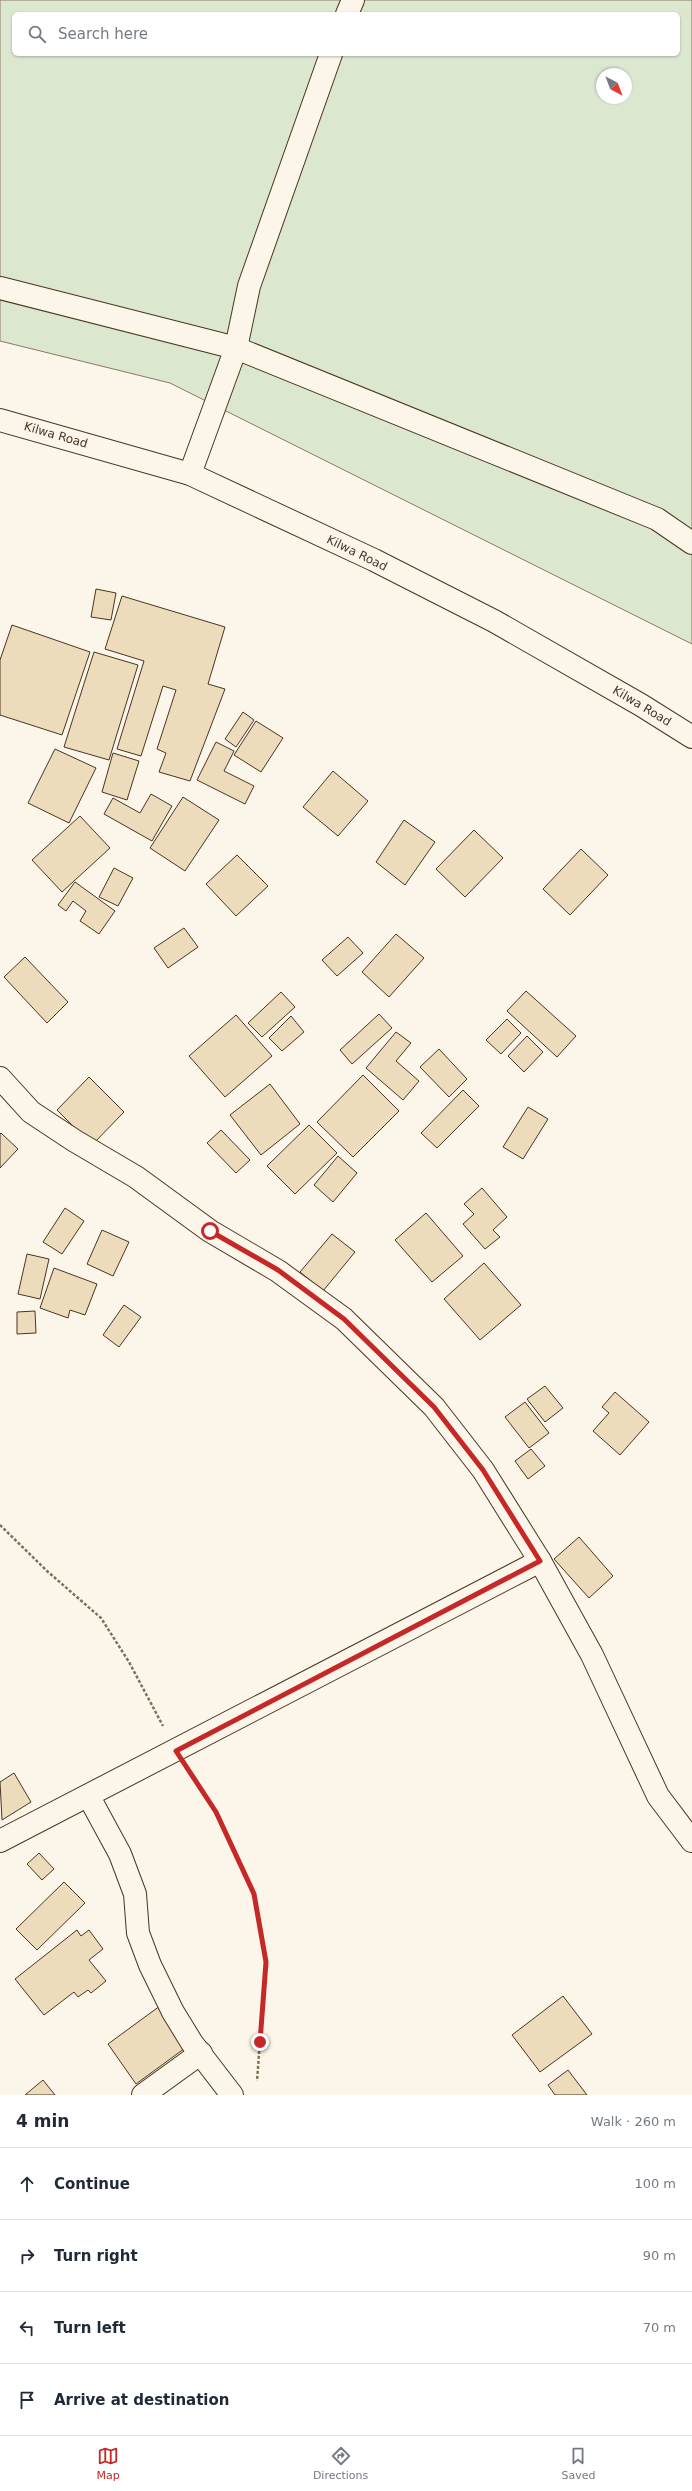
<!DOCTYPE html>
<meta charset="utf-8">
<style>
:root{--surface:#fff;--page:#f6f6f7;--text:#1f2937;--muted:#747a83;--line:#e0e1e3;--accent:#c62828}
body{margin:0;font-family:"DejaVu Sans",sans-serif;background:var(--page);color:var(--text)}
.compass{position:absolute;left:596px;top:68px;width:36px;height:36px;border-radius:50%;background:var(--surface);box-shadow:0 1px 3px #0004;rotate:138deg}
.stop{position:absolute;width:12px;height:12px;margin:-9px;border:3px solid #c62828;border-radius:50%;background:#fff}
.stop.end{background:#c62828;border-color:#fff;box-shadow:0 1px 4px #0008}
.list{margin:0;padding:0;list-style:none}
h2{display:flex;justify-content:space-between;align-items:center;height:52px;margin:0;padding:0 16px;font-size:17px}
h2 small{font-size:13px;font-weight:400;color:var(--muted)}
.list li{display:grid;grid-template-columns:26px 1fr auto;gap:12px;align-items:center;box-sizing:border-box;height:72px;padding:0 16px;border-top:1px solid var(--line)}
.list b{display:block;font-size:15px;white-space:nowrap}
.list em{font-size:13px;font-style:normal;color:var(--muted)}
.icon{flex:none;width:22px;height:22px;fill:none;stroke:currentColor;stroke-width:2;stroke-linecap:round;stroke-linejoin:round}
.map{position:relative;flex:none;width:692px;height:2095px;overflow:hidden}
.search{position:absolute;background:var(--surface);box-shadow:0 1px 3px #0004;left:12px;right:12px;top:12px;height:44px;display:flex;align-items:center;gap:10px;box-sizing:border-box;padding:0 14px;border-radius:6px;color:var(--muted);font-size:15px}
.sheet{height:340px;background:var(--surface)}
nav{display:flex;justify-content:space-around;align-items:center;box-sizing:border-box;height:56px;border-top:1px solid var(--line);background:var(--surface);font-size:11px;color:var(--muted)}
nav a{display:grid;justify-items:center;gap:2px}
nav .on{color:var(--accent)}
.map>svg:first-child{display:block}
</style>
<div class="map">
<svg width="692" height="2095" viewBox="0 0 692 2095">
<rect width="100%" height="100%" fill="#fbf6e9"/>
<path fill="#dce7d0" stroke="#887966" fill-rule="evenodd" d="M 0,0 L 692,0 L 692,644 L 170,383 L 0,341 ZM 14,14 L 678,14 L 678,54 L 14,54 ZM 602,74 L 626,74 L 626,98 L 602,98 Z"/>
<g fill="#ecdcbc" stroke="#4a3520">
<polygon points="96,589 116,593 111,620 91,617"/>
<polygon points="122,596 225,627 208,684 225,689 190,781 159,772 166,753 157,749 176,690 163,686 141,756 117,749 144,661 105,649"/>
<polygon points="12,625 90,652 62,735 0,715 0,660"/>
<polygon points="94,652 138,665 109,760 64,747"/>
<polygon points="243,712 254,720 236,747 225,739"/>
<polygon points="256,721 283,738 261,772 234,755"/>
<polygon points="216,742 234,751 224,771 254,786 245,804 197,780"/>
<polygon points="55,749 96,768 69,823 28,803"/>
<polygon points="113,753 139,761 127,800 102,792"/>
<polygon points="333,771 368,801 338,836 303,807"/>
<polygon points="151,794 172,806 152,841 104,814 113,798 140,813"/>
<polygon points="183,797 219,820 185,871 150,848"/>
<polygon points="80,816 110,848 62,892 32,860"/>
<polygon points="404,820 435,842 405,885 376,862"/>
<polygon points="474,830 503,858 465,897 436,869"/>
<polygon points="581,849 608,875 570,915 543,889"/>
<polygon points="237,855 268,886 236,916 206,884"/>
<polygon points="114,868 133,878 118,906 99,897"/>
<polygon points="75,882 115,911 99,934 80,921 86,911 73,901 66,911 58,905"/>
<polygon points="184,928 198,947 168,968 154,948"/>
<polygon points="396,934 424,958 389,997 362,972"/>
<polygon points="348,937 363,953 337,976 322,960"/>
<polygon points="25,957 68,1002 47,1023 4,977"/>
<polygon points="526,991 576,1036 557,1057 507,1011"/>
<polygon points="281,992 295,1007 262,1037 248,1023"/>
<polygon points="379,1014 392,1028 352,1064 340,1050"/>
<polygon points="236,1015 272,1056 225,1097 189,1056"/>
<polygon points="291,1016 304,1032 282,1051 269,1038"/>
<polygon points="507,1019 521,1033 501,1054 486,1040"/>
<polygon points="396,1032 411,1043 396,1061 419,1081 403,1100 366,1068"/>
<polygon points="527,1036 543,1052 524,1072 508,1056"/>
<polygon points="439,1049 467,1079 449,1097 420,1067"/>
<polygon points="363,1075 399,1111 353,1157 317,1122"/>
<polygon points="89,1077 124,1112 92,1145 57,1110"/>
<polygon points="270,1084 300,1124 261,1155 230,1115"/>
<polygon points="463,1090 479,1106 437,1148 421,1133"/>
<polygon points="528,1107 548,1119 523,1159 503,1147"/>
<polygon points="309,1125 337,1153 295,1194 267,1166"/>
<polygon points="221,1130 250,1160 236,1173 207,1143"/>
<polygon points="1,1133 18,1149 0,1168 0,1134"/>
<polygon points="338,1156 357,1173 333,1202 314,1185"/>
<polygon points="482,1188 507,1217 493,1230 500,1237 485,1249 463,1224 474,1214 464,1204"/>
<polygon points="65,1208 84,1221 62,1254 43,1242"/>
<polygon points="426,1213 463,1256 432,1282 395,1240"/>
<polygon points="102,1230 129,1242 113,1276 87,1264"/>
<polygon points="332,1234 355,1252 323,1291 300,1272"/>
<polygon points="27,1254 49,1259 40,1299 18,1294"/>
<polygon points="484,1263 521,1305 480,1340 444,1299"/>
<polygon points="54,1268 97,1284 85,1315 70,1310 68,1318 40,1308"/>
<polygon points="124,1305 141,1317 119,1347 103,1335"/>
<polygon points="35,1311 36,1333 17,1334 17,1312"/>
<polygon points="545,1386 563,1408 545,1422 527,1399"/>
<polygon points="615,1392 649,1422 620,1455 593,1431 609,1413 602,1407"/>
<polygon points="525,1402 549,1433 529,1448 505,1417"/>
<polygon points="531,1449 545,1466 528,1479 515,1461"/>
<polygon points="579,1537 613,1576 589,1598 554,1559"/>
<polygon points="14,1773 31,1802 2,1820 0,1782"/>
<polygon points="39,1853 54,1869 42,1880 27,1864"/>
<polygon points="64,1882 85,1903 37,1950 16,1929"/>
<polygon points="77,1930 81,1936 89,1930 103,1949 89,1960 106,1981 91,1993 88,1990 78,1997 74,1992 44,2015 15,1979"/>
<polygon points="563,1996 592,2034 540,2072 512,2035"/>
<polygon points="164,2003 192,2043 136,2084 108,2044"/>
<polygon points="568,2070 587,2095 555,2095 548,2085"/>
<polygon points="43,2080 55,2095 25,2095"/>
</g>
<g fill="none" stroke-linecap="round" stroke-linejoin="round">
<g stroke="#4a3520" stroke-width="24">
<g id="minor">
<polyline points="347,14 353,0"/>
<polyline points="0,288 236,348 657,519 692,543"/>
<polyline points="190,474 236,348 249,286 331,54"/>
<polyline points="0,1078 31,1112 75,1141 136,1177 210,1231 278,1271 344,1319 434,1407 483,1470 540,1561 592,1655 658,1796 692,1841"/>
<polyline points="89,1797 120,1854 135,1894 138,1933 150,1965 173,2012 192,2043 232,2095"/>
<polyline points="0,1841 540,1561"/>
<polyline points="143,2095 201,2053"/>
</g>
</g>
<g stroke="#4a3520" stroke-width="24">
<polyline id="highway" points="0,420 190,474 374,560 494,621 641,705 692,737"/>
</g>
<g stroke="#7f6f5c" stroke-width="2.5" stroke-dasharray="3 2" stroke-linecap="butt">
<polyline points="0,1525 47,1571 101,1618 129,1662 163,1726"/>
<polyline points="191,1773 216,1812 254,1894 266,1961 257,2081"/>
</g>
<use href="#minor" stroke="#fbf6e9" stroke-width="22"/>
<use href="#highway" stroke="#fbf6e9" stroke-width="22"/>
</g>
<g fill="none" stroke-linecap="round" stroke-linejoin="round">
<polyline stroke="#c62828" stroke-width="5" points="210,1231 278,1270 344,1319 434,1407 483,1470 540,1561 176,1751 216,1812 254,1894 266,1962 260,2042"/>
</g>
<g text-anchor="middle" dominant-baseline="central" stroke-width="3" stroke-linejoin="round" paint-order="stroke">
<g font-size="12" fill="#4a3520" stroke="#fbf6e9">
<text transform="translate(56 435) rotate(16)">Kilwa Road</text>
<text transform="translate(357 553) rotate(26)">Kilwa Road</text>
<text transform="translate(642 706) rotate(31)">Kilwa Road</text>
</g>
</g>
</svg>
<svg class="compass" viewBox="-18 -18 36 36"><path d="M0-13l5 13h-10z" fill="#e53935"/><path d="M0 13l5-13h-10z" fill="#747a83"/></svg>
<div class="stop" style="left:210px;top:1231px"></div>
<div class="stop end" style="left:260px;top:2042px"></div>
<div class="search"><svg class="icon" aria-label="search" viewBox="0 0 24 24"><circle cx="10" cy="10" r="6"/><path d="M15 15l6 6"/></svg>Search here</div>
</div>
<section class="sheet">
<h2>4 min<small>Walk · 260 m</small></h2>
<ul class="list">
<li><svg class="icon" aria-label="ahead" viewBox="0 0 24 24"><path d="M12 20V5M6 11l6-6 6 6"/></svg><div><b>Continue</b></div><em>100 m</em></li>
<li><svg class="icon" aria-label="right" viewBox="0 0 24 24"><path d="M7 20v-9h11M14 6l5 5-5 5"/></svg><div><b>Turn right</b></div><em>90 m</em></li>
<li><svg class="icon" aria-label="left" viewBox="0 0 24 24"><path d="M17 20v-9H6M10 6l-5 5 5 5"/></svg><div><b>Turn left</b></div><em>70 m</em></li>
<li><svg class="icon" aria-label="arrive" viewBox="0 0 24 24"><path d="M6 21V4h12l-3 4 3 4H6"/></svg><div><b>Arrive at destination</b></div></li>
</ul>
</section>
<nav>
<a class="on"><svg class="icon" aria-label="map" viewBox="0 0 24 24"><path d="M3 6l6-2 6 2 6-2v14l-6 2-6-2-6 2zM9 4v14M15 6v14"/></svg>Map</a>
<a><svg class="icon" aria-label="directions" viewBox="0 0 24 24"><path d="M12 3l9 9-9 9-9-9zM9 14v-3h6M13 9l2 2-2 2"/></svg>Directions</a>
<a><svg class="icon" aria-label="saved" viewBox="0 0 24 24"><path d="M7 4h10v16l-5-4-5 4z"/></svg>Saved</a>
</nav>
